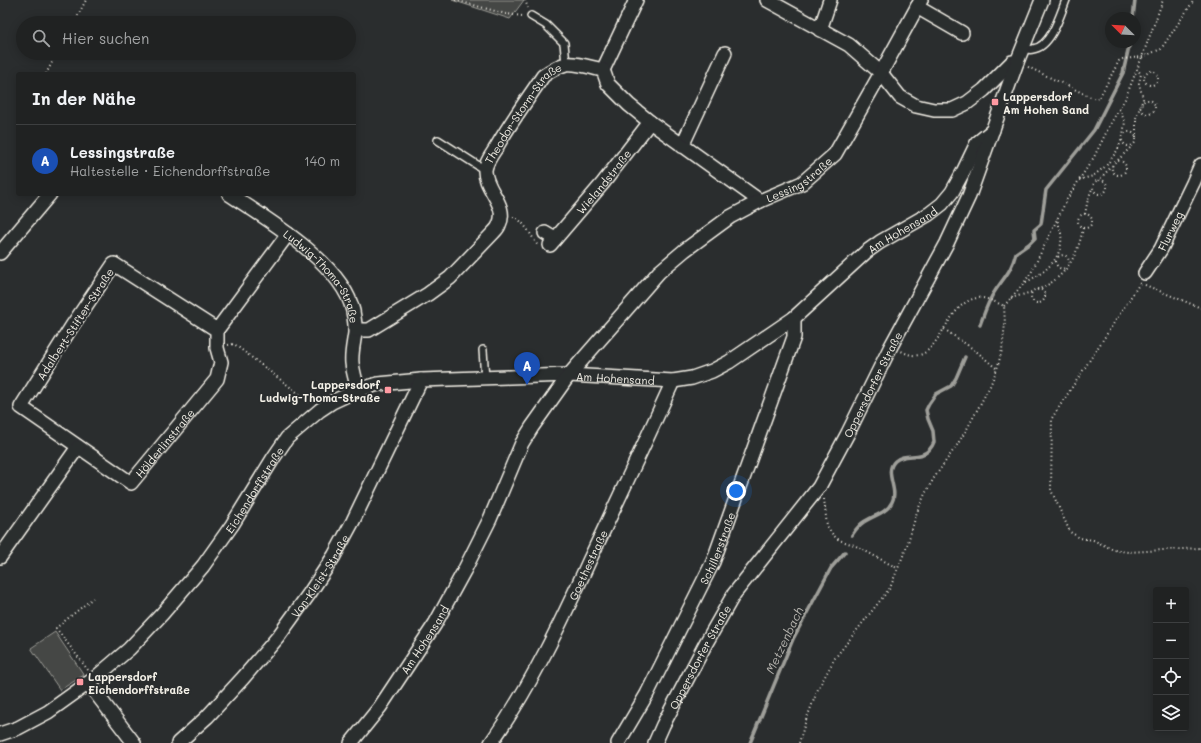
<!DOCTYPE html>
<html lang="de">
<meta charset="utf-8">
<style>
:root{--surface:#202222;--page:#282a2a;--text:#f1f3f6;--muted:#a2a4a5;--line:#3d3f40;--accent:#db2777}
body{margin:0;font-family:Mali,sans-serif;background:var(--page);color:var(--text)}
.controls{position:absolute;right:12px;bottom:12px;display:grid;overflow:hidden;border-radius:4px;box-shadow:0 2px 10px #0003}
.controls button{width:36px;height:36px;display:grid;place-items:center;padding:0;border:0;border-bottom:1px solid var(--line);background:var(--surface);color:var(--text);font:20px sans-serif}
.compass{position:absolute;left:1105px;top:12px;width:36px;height:36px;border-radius:50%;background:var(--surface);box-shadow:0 2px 10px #0003;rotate:294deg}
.you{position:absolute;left:736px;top:491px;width:14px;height:14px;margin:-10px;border:3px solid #fff;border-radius:50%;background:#1a73e8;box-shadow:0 0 0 6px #1a73e833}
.badge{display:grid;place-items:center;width:26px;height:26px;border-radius:50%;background:var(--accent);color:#fff;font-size:13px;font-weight:700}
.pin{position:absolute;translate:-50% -33px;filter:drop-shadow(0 1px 2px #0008)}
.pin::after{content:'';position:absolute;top:21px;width:14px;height:12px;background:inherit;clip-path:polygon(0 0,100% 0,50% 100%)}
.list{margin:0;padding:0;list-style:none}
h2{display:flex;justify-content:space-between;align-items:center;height:52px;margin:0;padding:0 16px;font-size:17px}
h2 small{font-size:13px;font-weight:400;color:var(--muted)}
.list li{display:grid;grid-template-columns:26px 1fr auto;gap:12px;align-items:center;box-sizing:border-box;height:72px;padding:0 16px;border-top:1px solid var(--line)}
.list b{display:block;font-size:15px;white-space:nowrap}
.list p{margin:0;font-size:13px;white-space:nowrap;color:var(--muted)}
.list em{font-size:13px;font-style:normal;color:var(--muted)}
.icon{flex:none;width:22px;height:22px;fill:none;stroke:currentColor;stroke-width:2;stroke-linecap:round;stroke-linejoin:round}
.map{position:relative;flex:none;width:1201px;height:743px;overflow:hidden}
.search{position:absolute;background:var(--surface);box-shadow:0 2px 10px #0003;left:16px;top:16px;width:340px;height:44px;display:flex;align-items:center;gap:10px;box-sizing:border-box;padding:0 14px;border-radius:22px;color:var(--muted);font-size:15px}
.panel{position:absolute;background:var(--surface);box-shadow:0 2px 10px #0003;left:16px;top:72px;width:340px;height:124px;border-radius:4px}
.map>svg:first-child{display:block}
</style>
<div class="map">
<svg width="1201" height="743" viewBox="0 0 1201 743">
<rect width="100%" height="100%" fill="#2a2d2e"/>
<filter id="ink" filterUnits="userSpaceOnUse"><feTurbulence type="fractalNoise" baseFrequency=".025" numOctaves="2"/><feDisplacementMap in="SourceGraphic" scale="8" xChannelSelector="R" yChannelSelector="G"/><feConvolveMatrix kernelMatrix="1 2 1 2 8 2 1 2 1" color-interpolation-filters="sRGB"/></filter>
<g filter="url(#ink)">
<g fill="#444645" stroke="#9c9c96">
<polygon points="452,0 524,0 510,19"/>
<polygon points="55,632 84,675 60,690 31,648"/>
</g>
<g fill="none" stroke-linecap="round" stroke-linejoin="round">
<g stroke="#9f9f9a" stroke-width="3.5">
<polyline points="1133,18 1135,0"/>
<path d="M 980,325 C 984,314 988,301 995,291 C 1005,276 1011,272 1016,253 L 1029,244 L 1035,238 L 1034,230 L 1041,224 L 1046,190 L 1094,130 L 1123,73 L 1130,42"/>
<path d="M 852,535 C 854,532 857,528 860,525 C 869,516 886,515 892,502 C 899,489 883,472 895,461 C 905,452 920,460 929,450 C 931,448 933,445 934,442 L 933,431 L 928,419 L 926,410 L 929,404 L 936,394 L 951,386 L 956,378 L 965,357"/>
<polyline points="750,743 793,639 831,568 845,552"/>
</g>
<g stroke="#f4f1e8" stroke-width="10">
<g id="service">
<polyline points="531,16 546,25 564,43 566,64"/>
<path d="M 1023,48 C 1026,49 1030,50 1033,49 C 1051,47 1060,15 1066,0"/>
<polyline points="438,140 485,170"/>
<polyline points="483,350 485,379"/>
</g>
</g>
<g stroke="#f4f1e8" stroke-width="16">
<g id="minor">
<polyline points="767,0 849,45 881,73 900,97 916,106 934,110 952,110 967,103 984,90 1012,62 1017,62"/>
<polyline points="917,7 962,33"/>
<polyline points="820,30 830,0"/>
<polyline points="603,70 636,0"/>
<polyline points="682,146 725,53"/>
<path id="s1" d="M 229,194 C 267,219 343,264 353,311 C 354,318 356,326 355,333 C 354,342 351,353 352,363 C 353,372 356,381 358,390"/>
<polyline points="545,233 555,239"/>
<path id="s2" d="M 550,245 L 603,183 L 650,122"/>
<polyline points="0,253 50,194"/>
<path id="s3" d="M 1145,273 L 1161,249 L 1193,183 L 1201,165"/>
<path id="s4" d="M 217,330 L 114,264 L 72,326 L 21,407 L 131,483 L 217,379 L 221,362 L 217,348 L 217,330 L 288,234"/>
<path id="s5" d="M 355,330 L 369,330 L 428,294 L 450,278 L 494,232 C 496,230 498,228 499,225 C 509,205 484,189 485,170 C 486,162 492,154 496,148 C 510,123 527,100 543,76 C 550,71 558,66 566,64 C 576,62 592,68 603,70 L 608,84 L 629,105 L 650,122 L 760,201"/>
<polyline points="0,557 78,447"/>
<polyline points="88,683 134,743"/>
<path id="s6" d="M 0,734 L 18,728 L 48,712 L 94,679 L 129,649 L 162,614 L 203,566 L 232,525 L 274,457 L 287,438 L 320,410 L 332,402 L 358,390 L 378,384 L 421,380 L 569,375 L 673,381 L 692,378 L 712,371 L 729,362 L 794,318 L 866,252 L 880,242 L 929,214 L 942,204 L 952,192 L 963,172 L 977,143 L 993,130"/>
<path id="s7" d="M 178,743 L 207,717 L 243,678 L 278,637 L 309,594 L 334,556 L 353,521 L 421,380"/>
<path id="s8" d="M 351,743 L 380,707 L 435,624 L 464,571 L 490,519 L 522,443 L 532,427 L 569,375 L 659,272 L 685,250 L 730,217 L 760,201 L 802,183 L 835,154 L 881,73 L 921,0"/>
<path id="s9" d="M 491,743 C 531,686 561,623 590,559 C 618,500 646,441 673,381"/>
<path id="s10" d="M 618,743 L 647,694 L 713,562 L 794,337 L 794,318"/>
<path id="s11" d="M 655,743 L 663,725 L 706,643 L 734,594 L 819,487 L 848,433 L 891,346 L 947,243 L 969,196 L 1017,62 L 1042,0"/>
</g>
</g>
<g stroke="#f4f1e8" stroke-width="2" stroke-dasharray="1 3" stroke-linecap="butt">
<polyline points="455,0 506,14 523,16"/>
<polyline points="525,0 528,8"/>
<polyline points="74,23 86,0"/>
<polyline points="1028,67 1095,99 1099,98 1119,61 1123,59 1142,57 1161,49 1194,0"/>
<circle cx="1151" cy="78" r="7"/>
<polyline points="46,74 57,53"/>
<circle cx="1148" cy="107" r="7"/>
<polyline points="1119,109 1125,122 1123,135"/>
<circle cx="1129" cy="139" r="7"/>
<polyline points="1136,138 1136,118 1143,99 1139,83 1141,74 1137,69"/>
<polyline points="1118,160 1131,147"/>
<circle cx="1119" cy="168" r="7"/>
<polyline points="1079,180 1093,176 1106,166 1117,151 1122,139"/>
<circle cx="1100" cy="187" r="7"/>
<polyline points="1098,181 1112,166"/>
<polyline points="1085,214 1088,199 1092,189"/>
<circle cx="1085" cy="221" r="7"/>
<path d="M 513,217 C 523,219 532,237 538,246"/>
<path d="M 1058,257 C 1064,253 1069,256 1069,263"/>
<path d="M 1056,261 C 1056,267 1060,270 1066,268"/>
<path d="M 1026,282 C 1046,272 1064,258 1061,233 C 1060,228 1058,223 1057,218"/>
<polyline points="1140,283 1052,418 1051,490 1070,532 1080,538 1093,540 1114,550 1128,552 1201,548"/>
<polyline points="1145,285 1201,308"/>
<circle cx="1038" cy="296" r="7"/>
<path d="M 1037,290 C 1065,279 1078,256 1083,228"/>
<polyline points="1011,298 1032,292"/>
<polyline points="1004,306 1024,283 1032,271 1067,199 1094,157 1111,123 1125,99 1142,57 1163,0"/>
<polyline points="944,329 976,351 997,369"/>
<polyline points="228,345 234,344 311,403"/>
<polyline points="824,499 827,526 833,535 839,540 854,545 897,568"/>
<polyline points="88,670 56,628 93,598"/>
<path d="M 799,743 L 805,723 L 818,689 L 835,658 L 890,588 L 907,546 L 917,512 L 925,494 L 934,478 L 957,445 L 967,429 L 990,386 L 997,369 L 1002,350 L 1005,324 L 1004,306 C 995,302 987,297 977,298 C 949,302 940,351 919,355 C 912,356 907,354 901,351"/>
</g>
<use href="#service" stroke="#2a2d2e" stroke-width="7"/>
<use href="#minor" stroke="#2a2d2e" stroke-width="13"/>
</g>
</g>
<g fill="#ff9aa2" stroke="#2a2d2e" stroke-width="1.5">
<rect x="991" y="98" width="8" height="8" rx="2"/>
<rect x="384" y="386" width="8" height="8" rx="2"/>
<rect x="76" y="678" width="8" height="8" rx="2"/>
</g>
<g text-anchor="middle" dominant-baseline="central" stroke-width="4" stroke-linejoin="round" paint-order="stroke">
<g font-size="11" font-weight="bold" fill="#f4f1e8" stroke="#2a2d2e" text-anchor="start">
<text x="1003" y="96">Lappersdorf<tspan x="1003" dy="13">Am Hohen Sand</tspan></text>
<text x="380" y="384" text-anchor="end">Lappersdorf<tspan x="380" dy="13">Ludwig-Thoma-Straße</tspan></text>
<text x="88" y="676">Lappersdorf<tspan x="88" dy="13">Eichendorffstraße</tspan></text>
</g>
<g font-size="11" fill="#f4f1e8" stroke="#2a2d2e">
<text stroke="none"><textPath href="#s5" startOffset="311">Theodor-Storm-Straße</textPath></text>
<text stroke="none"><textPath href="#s8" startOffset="735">Lessingstraße</textPath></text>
<text stroke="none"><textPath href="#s2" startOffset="83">Wielandstraße</textPath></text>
<text stroke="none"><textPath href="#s6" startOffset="1101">Am Hohensand</textPath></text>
<text stroke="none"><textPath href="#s3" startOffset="49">Flurweg</textPath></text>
<text stroke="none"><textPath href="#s1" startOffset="127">Ludwig-Thoma-Straße</textPath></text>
<text transform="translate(75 324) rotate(-57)">Adalbert-Stifter-Straße</text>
<text stroke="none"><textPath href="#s6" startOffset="765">Am Hohensand</textPath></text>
<text stroke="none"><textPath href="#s11" startOffset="421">Oppersdorfer Straße</textPath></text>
<text stroke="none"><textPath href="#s4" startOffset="479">Hölderlinstraße</textPath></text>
<text stroke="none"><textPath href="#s6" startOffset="359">Eichendorffstraße</textPath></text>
<text stroke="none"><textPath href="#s10" startOffset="219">Schillerstraße</textPath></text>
<text stroke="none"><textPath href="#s9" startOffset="203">Goethestraße</textPath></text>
<text stroke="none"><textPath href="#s7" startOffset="220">Von-Kleist-Straße</textPath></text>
<text stroke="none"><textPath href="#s8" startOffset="127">Am Hohensand</textPath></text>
<text stroke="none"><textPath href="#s11" startOffset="97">Oppersdorfer Straße</textPath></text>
</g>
<g font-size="12" font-style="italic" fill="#b5b3ae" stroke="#2a2d2e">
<text transform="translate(784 640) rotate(-65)">Metzenbach</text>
</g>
</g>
</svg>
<div class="controls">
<button>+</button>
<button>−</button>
<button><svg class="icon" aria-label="locate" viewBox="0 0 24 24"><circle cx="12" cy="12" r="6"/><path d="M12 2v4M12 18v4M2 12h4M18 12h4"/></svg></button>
<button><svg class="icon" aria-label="layers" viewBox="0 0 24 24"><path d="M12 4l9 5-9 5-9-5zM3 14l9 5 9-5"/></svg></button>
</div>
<svg class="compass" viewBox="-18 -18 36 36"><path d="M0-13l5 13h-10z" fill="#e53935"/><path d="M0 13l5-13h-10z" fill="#a2a4a5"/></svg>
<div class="you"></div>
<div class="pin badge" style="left:527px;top:385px;background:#1a4fb4">A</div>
<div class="search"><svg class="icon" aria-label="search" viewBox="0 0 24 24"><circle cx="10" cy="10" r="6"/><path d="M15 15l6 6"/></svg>Hier suchen</div>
<section class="panel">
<h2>In der Nähe<small></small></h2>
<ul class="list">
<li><span class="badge" style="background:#1a4fb4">A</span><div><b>Lessingstraße</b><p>Haltestelle · Eichendorffstraße</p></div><em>140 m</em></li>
</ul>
</section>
</div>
